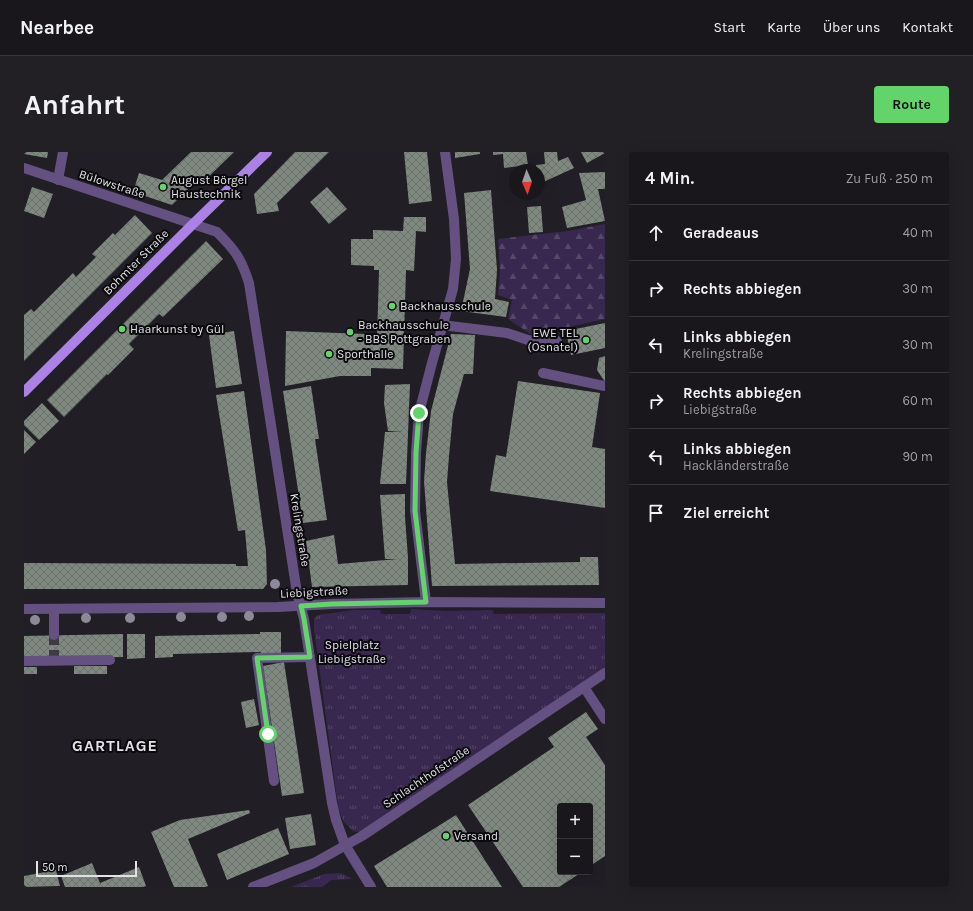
<!DOCTYPE html>
<html lang="de">
<meta charset="utf-8">
<style>
:root{--surface:#19161c;--page:#221f25;--text:#f1f3f6;--muted:#9f9fa3;--line:#37353b;--accent:#62d469}
body{margin:0;font-family:Karla,sans-serif;background:var(--page);color:var(--text)}
.controls{position:absolute;right:12px;bottom:12px;display:grid;overflow:hidden;border-radius:4px;box-shadow:0 4px 16px #0002}
.controls button{width:36px;height:36px;display:grid;place-items:center;padding:0;border:0;border-bottom:1px solid var(--line);background:var(--surface);color:var(--text);font:20px sans-serif}
.compass{position:absolute;left:485px;top:12px;width:36px;height:36px;border-radius:50%;background:var(--surface);box-shadow:0 4px 16px #0002;rotate:178deg}
.scale{position:absolute;left:12px;bottom:10px;width:101px;box-sizing:border-box;padding-left:4px;border:2px solid #e4e2e8;border-top:0;font-size:11px;line-height:14px;white-space:nowrap;color:#e4e2e8;-webkit-text-stroke:3px #0a090c;paint-order:stroke}
.stop{position:absolute;width:12px;height:12px;margin:-9px;border:3px solid #62d469;border-radius:50%;background:#fff}
.stop.end{background:#62d469;border-color:#fff;box-shadow:0 1px 4px #0008}
.list{margin:0;padding:0;list-style:none}
h2{display:flex;justify-content:space-between;align-items:center;height:52px;margin:0;padding:0 16px;font-size:17px}
h2 small{font-size:13px;font-weight:400;color:var(--muted)}
.list li{display:grid;grid-template-columns:26px 1fr auto;gap:12px;align-items:center;box-sizing:border-box;height:56px;padding:0 16px;border-top:1px solid var(--line)}
.list b{display:block;font-size:15px;white-space:nowrap}
.list p{margin:0;font-size:13px;white-space:nowrap;color:var(--muted)}
.list em{font-size:13px;font-style:normal;color:var(--muted)}
.icon{flex:none;width:22px;height:22px;fill:none;stroke:currentColor;stroke-width:2;stroke-linecap:round;stroke-linejoin:round}
.map{position:relative;flex:none;width:581px;height:735px;overflow:hidden;border-radius:4px}
header{display:flex;align-items:center;gap:24px;box-sizing:border-box;height:56px;padding:0 20px;background:var(--surface);border-bottom:1px solid var(--line)}
header strong{font-size:19px}
nav{display:flex;gap:22px;margin-inline-start:auto;font-size:14px}
.intro{display:flex;align-items:center;justify-content:space-between;box-sizing:border-box;height:96px;padding:0 24px}
h1{margin:0;font-size:28px}
.button{padding:10px 18px;border-radius:4px;background:var(--accent);color:#111;font-size:14px;font-weight:700}
main{display:flex;gap:24px;padding:0 24px}
aside{flex:1;background:var(--surface);border-radius:4px;box-shadow:0 4px 16px #0002}
.map>svg:first-child{display:block}
</style>
<header>
<strong>Nearbee</strong>
<nav><a>Start</a><a>Karte</a><a>Über uns</a><a>Kontakt</a></nav>
</header>
<div class="intro"><h1>Anfahrt</h1><a class="button">Route</a></div>
<main>
<div class="map">
<svg width="581" height="735" viewBox="0 0 581 735">
<defs>
<pattern id="forest-firs" width="22" height="20" patternUnits="userSpaceOnUse"><rect width="22" height="20" fill="#38284f"/><path d="M5 1l3.5 6h-7zM16 11l3.5 6h-7z" fill="#554768"/></pattern>
<pattern id="park-tufts" width="24" height="20" patternUnits="userSpaceOnUse"><rect width="24" height="20" fill="#38284f"/><path d="M3 7l-1-3M5 7V3M7 7l1-3M15 17l-1-3M17 17v-4M19 17l1-3" fill="none" stroke="#554768"/></pattern>
<pattern id="building-cross-hatch" width="8" height="8" patternUnits="userSpaceOnUse"><rect width="8" height="8" fill="#808980"/><path d="M0 0l8 8M0 8l8-8" fill="none" stroke="#6b716c"/></pattern>
</defs>
<rect width="100%" height="100%" fill="#211e26"/>
<polygon fill="url(#forest-firs)" points="581,72 581,167 508,183 484,167 488,148 474,143 476,119 474,87 544,79"/>
<g fill="url(#park-tufts)">
<polygon points="387,457 422,459 468,458 470,462 581,461 581,517 336,680 329,679 319,669 314,654 290,477 290,467 294,463 330,458 356,458 357,462 386,462"/>
<polygon points="317,721 329,727 308,728 298,735 267,735 300,722"/>
</g>
<g fill="url(#building-cross-hatch)">
<polygon points="0,0 24,0 23,6 0,2"/>
<polygon points="167,0 210,0 176,33 172,29 148,53 109,40 115,21 138,28"/>
<polygon points="271,0 305,0 253,51 255,59 233,62 230,42"/>
<polygon points="380,0 403,0 408,49 385,52"/>
<polygon points="431,0 456,0 456,2 431,6"/>
<polygon points="469,0 502,0 504,13 480,16 479,2 469,3"/>
<polygon points="520,0 533,0 534,9 544,5 550,16 515,32 515,18 513,18 512,13 521,12"/>
<polygon points="557,0 581,0 581,1 563,11"/>
<polygon points="581,20 581,37 574,37 581,69 543,76 538,55 562,48 555,21"/>
<polygon points="8,35 29,42 20,66 0,59"/>
<polygon points="303,35 323,57 305,72 286,50"/>
<polygon points="467,38 473,118 471,147 485,150 482,165 437,159 446,117 440,41"/>
<polygon points="517,54 519,80 505,81 503,55"/>
<polygon points="111,63 128,81 0,209 0,163 7,157 10,160 49,121 52,125 72,105 68,102 89,81 91,83"/>
<polygon points="380,65 402,65 402,80 392,79 390,119 382,118 379,217 347,216 347,224 316,224 261,234 262,179 341,182 341,188 353,189 355,118 350,118 350,114 327,113 327,87 349,87 349,78 379,79"/>
<polygon points="182,89 199,107 139,165 135,162 105,192 110,197 84,223 83,222 40,265 23,248"/>
<polygon points="581,171 581,196 547,203 542,179"/>
<polygon points="210,179 218,232 192,236 185,183"/>
<polygon points="427,182 451,183 449,222 440,222 429,262 425,304 423,330 431,412 556,410 556,405 574,405 575,433 408,434 400,329 402,301 407,259"/>
<polygon points="581,204 581,230 573,218 575,206"/>
<polygon points="494,229 576,241 568,295 581,297 581,356 466,339 472,303 482,305"/>
<polygon points="386,232 382,332 356,332 361,280 379,280 364,279 360,251 361,233"/>
<polygon points="287,234 295,287 291,287 303,368 279,371 259,239"/>
<polygon points="220,239 242,398 243,432 239,437 0,437 0,411 212,412 212,414 224,414 221,378 214,379 192,243"/>
<polygon points="18,251 35,269 15,288 0,273 0,269"/>
<polygon points="0,278 12,290 0,302"/>
<polygon points="381,342 381,365 384,406 384,433 288,435 282,389 310,383 314,412 374,407 361,407 356,343"/>
<polygon points="236,480 257,480 257,503 236,503 237,500 149,502 149,505 131,506 131,484 236,482"/>
<polygon points="99,482 99,505 0,507 0,484"/>
<polygon points="103,482 121,482 121,506 103,507"/>
<polygon points="260,510 280,641 258,644 239,514"/>
<rect x="50" y="514" width="33" height="8"/>
<rect x="0" y="515" width="13" height="7"/>
<polygon points="230,547 235,573 222,576 217,550"/>
<polygon points="562,560 574,577 562,585 581,613 581,704 566,714 566,654 536,654 536,720 558,720 535,735 499,735 444,653 530,595 524,586"/>
<polygon points="225,658 226,661 164,687 184,734 181,735 150,735 127,680 156,668"/>
<polygon points="287,662 292,693 266,697 261,666"/>
<polygon points="432,663 478,735 363,735 350,714"/>
<polygon points="254,676 265,702 203,728 193,702"/>
<polygon points="68,711 76,731 115,715 122,734 119,735 41,735 37,724"/>
<polygon points="32,718 36,734 0,735 0,724"/>
</g>
<g fill="none" stroke-linecap="round" stroke-linejoin="round">
<polyline stroke="#3e3b43" stroke-width="10" stroke-dasharray="10 5" stroke-linecap="butt" points="30,483 30,506"/>
<g stroke="#645181" stroke-width="10">
<path d="M 0,16 L 193,80 C 211,98 217,106 225,131 L 273,441 L 280,467 L 308,651 L 312,668 L 321,693 L 347,735"/>
<polyline points="34,28 39,0"/>
<polyline points="418,173 483,181 504,188 517,190 533,189"/>
<polyline points="519,221 581,234"/>
<polyline points="402,450 391,359 392,300 395,261 408,211 429,137 432,107 430,67 421,0"/>
<polyline points="0,457 254,455 308,452 402,450 581,451"/>
<polyline points="30,457 30,483"/>
<polyline points="0,509 86,508"/>
<polyline points="560,535 581,567"/>
<polyline points="250,629 233,506 286,505"/>
<polyline points="229,735 290,711 338,684 581,521"/>
</g>
<polyline stroke="#ab81e5" stroke-width="10" points="0,240 169,72 243,0"/>
</g>
<g fill="#8e8998">
<circle cx="251" cy="432" r="5"/>
<circle cx="225" cy="464" r="5"/>
<circle cx="157" cy="465" r="5"/>
<circle cx="198" cy="465" r="5"/>
<circle cx="62" cy="466" r="5"/>
<circle cx="106" cy="466" r="5"/>
<circle cx="11" cy="468" r="5"/>
</g>
<g fill="none" stroke-linecap="round" stroke-linejoin="round">
<polyline stroke="#62d469" stroke-width="5" points="244,582 233,506 286,505 280,467 277,454 308,452 402,450 391,359 392,300 395,261"/>
</g>
<g fill="#62d469" stroke="#0a090c" stroke-width="1.5">
<circle cx="139" cy="35" r="4"/>
<circle cx="368" cy="154" r="4"/>
<circle cx="98" cy="177" r="4"/>
<circle cx="326" cy="180" r="4"/>
<circle cx="562" cy="188" r="4"/>
<circle cx="305" cy="202" r="4"/>
<circle cx="422" cy="684" r="4"/>
</g>
<g text-anchor="middle" dominant-baseline="central" stroke-width="4" stroke-linejoin="round" paint-order="stroke">
<g font-size="12" fill="#e4e2e8" stroke="#0a090c" text-anchor="start">
<text x="147" y="28">August Börgel<tspan x="147" dy="14">Haustechnik</tspan></text>
<text x="376" y="154">Backhausschule</text>
<text x="334" y="173">Backhausschule<tspan x="334" dy="14">- BBS Pottgraben</tspan></text>
<text x="106" y="177">Haarkunst by Gül</text>
<text x="554" y="181" text-anchor="end">EWE TEL<tspan x="554" dy="14">(Osnatel)</tspan></text>
<text x="313" y="202">Sporthalle</text>
<text x="430" y="684">Versand</text>
</g>
<g font-size="12" fill="#e4e2e8" stroke="#0a090c">
<text transform="translate(88 32) rotate(18)">Bülowstraße</text>
<text transform="translate(112 110) rotate(-45)">Bohmter Straße</text>
<text transform="translate(276 378) rotate(81)">Krelingstraße</text>
<text transform="translate(290 440) rotate(-3)">Liebigstraße</text>
<text transform="translate(402 625) rotate(-34)">Schlachthofstraße</text>
</g>
<g font-size="12" fill="#e7e0f5" stroke="#0a090c">
<text x="328" y="493">Spielplatz<tspan x="328" dy="14">Liebigstraße</tspan></text>
</g>
<g font-size="16" font-weight="bold" letter-spacing="1" fill="#e4e2e8" stroke="#0a090c">
<text x="91" y="593">GARTLAGE</text>
</g>
</g>
</svg>
<div class="controls">
<button>+</button>
<button>−</button>
</div>
<svg class="compass" viewBox="-18 -18 36 36"><path d="M0-13l5 13h-10z" fill="#e53935"/><path d="M0 13l5-13h-10z" fill="#9f9fa3"/></svg>
<div class="scale">50 m</div>
<div class="stop" style="left:244px;top:582px"></div>
<div class="stop end" style="left:395px;top:261px"></div>
</div>
<aside>
<h2>4 Min.<small>Zu Fuß · 250 m</small></h2>
<ul class="list">
<li><svg class="icon" aria-label="ahead" viewBox="0 0 24 24"><path d="M12 20V5M6 11l6-6 6 6"/></svg><div><b>Geradeaus</b></div><em>40 m</em></li>
<li><svg class="icon" aria-label="right" viewBox="0 0 24 24"><path d="M7 20v-9h11M14 6l5 5-5 5"/></svg><div><b>Rechts abbiegen</b></div><em>30 m</em></li>
<li><svg class="icon" aria-label="left" viewBox="0 0 24 24"><path d="M17 20v-9H6M10 6l-5 5 5 5"/></svg><div><b>Links abbiegen</b><p>Krelingstraße</p></div><em>30 m</em></li>
<li><svg class="icon" aria-label="right" viewBox="0 0 24 24"><path d="M7 20v-9h11M14 6l5 5-5 5"/></svg><div><b>Rechts abbiegen</b><p>Liebigstraße</p></div><em>60 m</em></li>
<li><svg class="icon" aria-label="left" viewBox="0 0 24 24"><path d="M17 20v-9H6M10 6l-5 5 5 5"/></svg><div><b>Links abbiegen</b><p>Hackländerstraße</p></div><em>90 m</em></li>
<li><svg class="icon" aria-label="arrive" viewBox="0 0 24 24"><path d="M6 21V4h12l-3 4 3 4H6"/></svg><div><b>Ziel erreicht</b></div></li>
</ul>
</aside>
</main>
